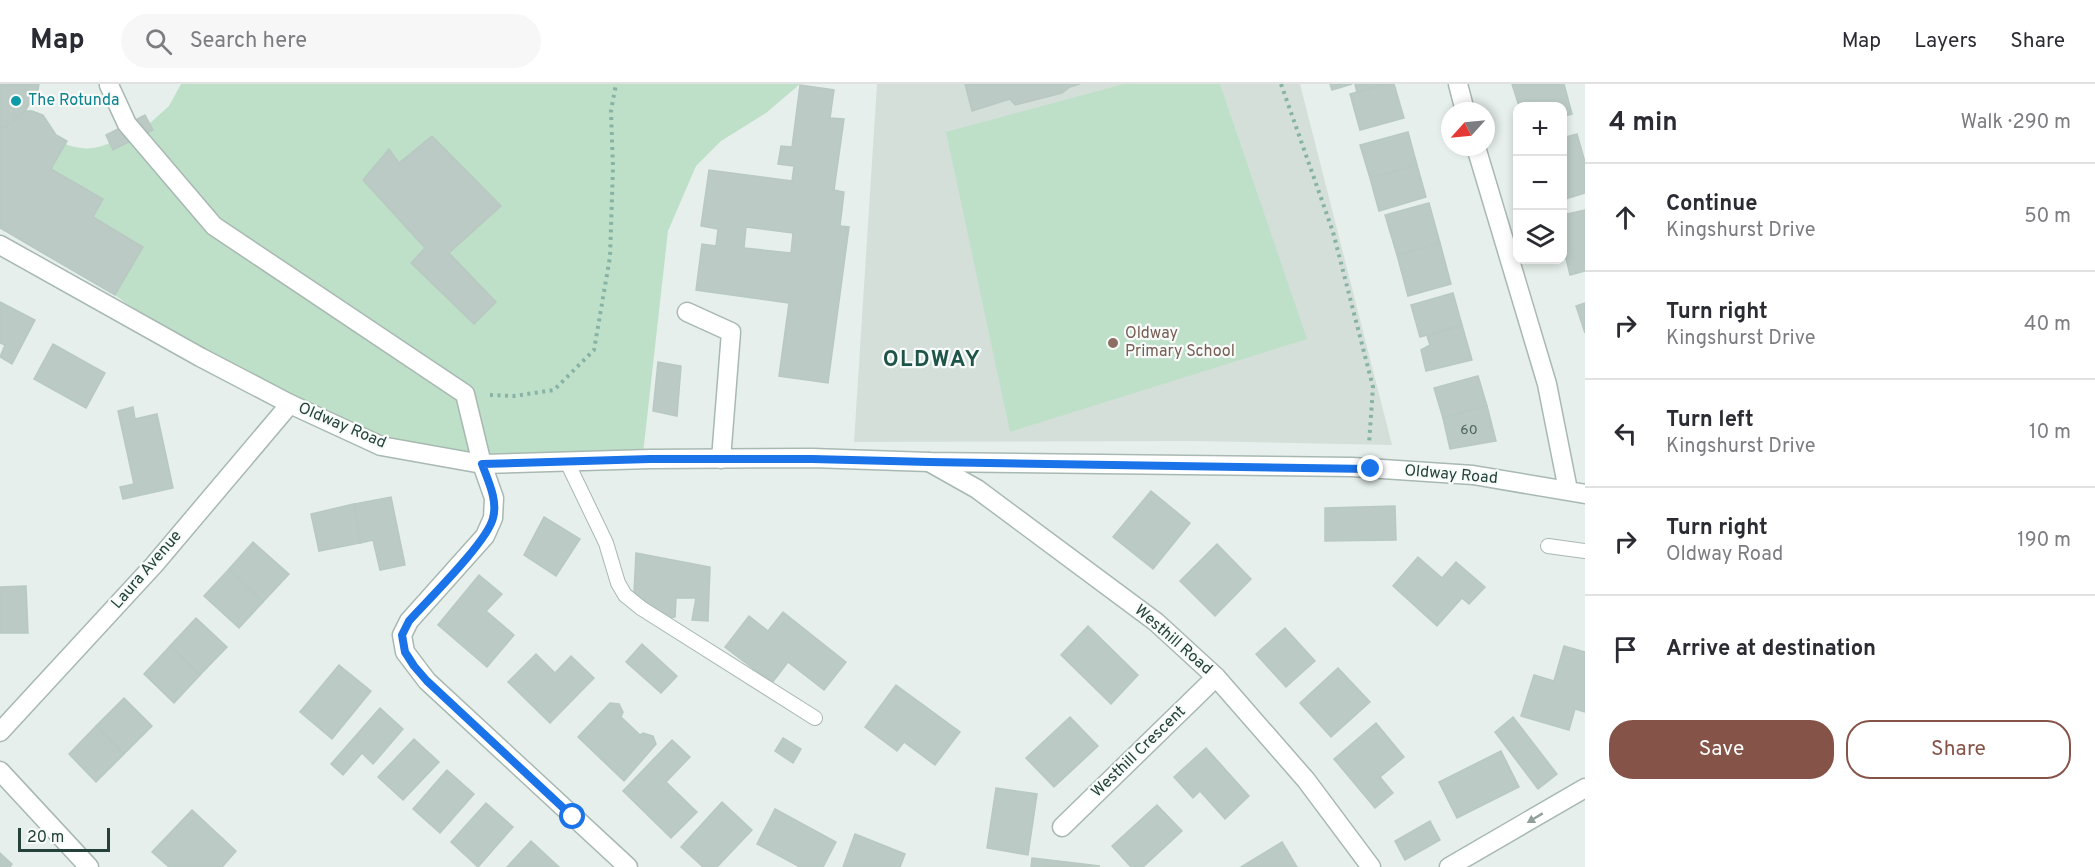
<!DOCTYPE html>
<meta charset="utf-8">
<style>
:root{--surface:#fff;--page:#f7f7f7;--text:#2b2b33;--muted:#7c7c81;--line:#e1e1e2;--accent:#855347}
body{margin:0;font-family:Overpass,sans-serif;background:var(--page);color:var(--text)}
.controls{position:absolute;right:18px;top:18px;display:grid;overflow:hidden;border-radius:12px;box-shadow:0 3px 9px #0003}
.controls button{width:54px;height:54px;display:grid;place-items:center;padding:0;border:0;border-bottom:2px solid var(--line);background:var(--surface);color:var(--text);font:30px sans-serif}
.compass{position:absolute;left:1441px;top:18px;width:54px;height:54px;border-radius:50%;background:var(--surface);box-shadow:0 3px 9px #0003;rotate:243deg}
.scale{position:absolute;left:18px;bottom:15px;width:92px;box-sizing:border-box;padding-left:6px;border:3px solid #24423a;border-top:0;font-size:16px;line-height:21px;white-space:nowrap;color:#24423a;-webkit-text-stroke:4px #f7fbf9;paint-order:stroke}
.stop{position:absolute;width:18px;height:18px;margin:-14px;border:4px solid #1a73e8;border-radius:50%;background:#fff}
.stop.end{background:#1a73e8;border-color:#fff;box-shadow:0 2px 6px #0008}
.list{margin:0;padding:0;list-style:none}
h2{display:flex;justify-content:space-between;align-items:center;height:78px;margin:0;padding:0 24px;font-size:26px}
h2 small{font-size:20px;font-weight:400;color:var(--muted)}
.list li{display:grid;grid-template-columns:39px 1fr auto;gap:18px;align-items:center;box-sizing:border-box;height:108px;padding:0 24px;border-top:2px solid var(--line)}
.list b{display:block;font-size:22px;white-space:nowrap}
.list p{margin:0;font-size:20px;white-space:nowrap;color:var(--muted)}
.list em{font-size:20px;font-style:normal;color:var(--muted)}
.actions{display:flex;gap:12px;padding:18px 24px}
.actions a{flex:1;padding:14px 0;border:2px solid var(--accent);border-radius:24px;text-align:center;font-size:21px;color:var(--accent)}
.actions .main{background:var(--accent);color:#fff}
.icon{flex:none;width:33px;height:33px;fill:none;stroke:currentColor;stroke-width:2;stroke-linecap:round;stroke-linejoin:round}
.map{position:relative;flex:none;width:1585px;height:783px;overflow:hidden}
header{display:flex;align-items:center;gap:36px;box-sizing:border-box;height:84px;padding:0 30px;background:var(--surface);border-bottom:2px solid var(--line)}
header strong{font-size:28px}
nav{display:flex;gap:33px;margin-inline-start:auto;font-size:21px}
.search{width:420px;height:54px;background:var(--page);display:flex;align-items:center;gap:15px;box-sizing:border-box;padding:0 21px;border-radius:33px;color:var(--muted);font-size:22px}
main{display:flex}
aside{flex:1;background:var(--surface)}
.map>svg:first-child{display:block}
</style>
<header>
<strong>Map</strong>
<div class="search"><svg class="icon" aria-label="search" viewBox="0 0 24 24"><circle cx="10" cy="10" r="6"/><path d="M15 15l6 6"/></svg>Search here</div>
<nav><a>Map</a><a>Layers</a><a>Share</a></nav>
</header>
<main>
<div class="map">
<svg width="1585" height="783" viewBox="0 0 1585 783">
<rect width="100%" height="100%" fill="#e6efeb"/>
<polygon fill="#d4dfda" points="877,0 1300,0 1392,361 1191,357 854,358"/>
<g fill="#bfe0c8">
<path d="M 181,0 L 800,0 L 766,29 L 721,57 L 696,82 L 668,147 L 643,370 L 470,372 L 382,357 L 293,316 L 154,240 L 115,211 L 143,163 L 93,133 L 51,85 L 65,60 C 82,66 94,66 110,59 L 114,66 L 153,46 L 150,39 L 169,22 Z"/>
<polygon points="1124,0 1220,0 1307,255 1010,348 946,48"/>
</g>
<g fill="#bbcac4" stroke="#b8c9c2" stroke-width="1.5" fill-rule="evenodd">
<polygon points="0,0 39,0 38,6 25,27 6,43 0,45"/>
<polygon points="965,0 1080,0 1070,3 1062,9 1015,21 1010,15 972,27"/>
<polygon points="1330,0 1352,0 1332,6"/>
<polygon points="1355,0 1387,0 1357,9"/>
<polygon points="1387,0 1394,0 1404,34 1360,46 1350,10"/>
<polygon points="1512,0 1564,0 1572,30 1562,33 1562,22 1519,22"/>
<path d="M 800,1 L 834,6 L 830,34 L 844,35 L 834,106 L 844,108 L 840,142 L 849,143 L 828,299 L 779,292 L 789,219 L 696,206 L 702,160 L 716,162 L 718,145 L 701,142 L 709,86 L 792,97 L 794,82 L 778,80 L 781,62 L 792,63 ZM 746,143 L 793,149 L 791,169 L 744,164 Z"/>
<polygon points="25,27 32,27 43,31 56,51 67,57 51,85 103,115 93,133 143,163 115,211 0,144 0,45 6,43"/>
<polygon points="145,31 153,46 113,66 106,51"/>
<polygon points="1408,48 1417,81 1370,94 1360,61"/>
<polygon points="1577,50 1585,78 1585,109 1562,116 1562,54"/>
<polygon points="432,52 501,122 449,169 496,218 474,240 411,179 425,164 363,96 389,65 399,79"/>
<polygon points="1417,81 1426,113 1379,127 1370,94"/>
<polygon points="1429,119 1440,159 1397,171 1385,131"/>
<polygon points="1585,126 1585,187 1570,191 1562,158 1562,131"/>
<polygon points="1440,159 1451,200 1408,212 1397,171"/>
<polygon points="1453,209 1462,241 1420,253 1411,221"/>
<polygon points="0,218 35,236 12,280 0,273 5,261 0,259"/>
<polygon points="1585,219 1585,249 1576,222"/>
<polygon points="1462,241 1472,276 1426,287 1421,266 1430,261 1427,252"/>
<polygon points="53,260 105,289 86,324 34,295"/>
<polygon points="658,278 681,282 677,332 653,327"/>
<polygon points="1478,292 1487,322 1443,334 1434,304"/>
<polygon points="1487,322 1496,357 1450,365 1443,334"/>
<polygon points="133,323 135,335 157,330 173,404 123,415 120,403 134,400 118,327"/>
<polygon points="1151,407 1190,439 1153,485 1113,453"/>
<polygon points="391,413 405,481 380,486 373,456 360,459 354,420"/>
<polygon points="354,420 360,459 319,467 311,430"/>
<polygon points="1395,422 1396,456 1325,457 1325,424"/>
<polygon points="544,433 580,455 556,492 524,471"/>
<polygon points="253,458 289,490 263,518 229,485"/>
<polygon points="1217,460 1251,495 1215,532 1180,497"/>
<polygon points="636,469 710,483 708,537 692,536 696,514 676,514 675,533 665,535 634,509"/>
<polygon points="1418,473 1442,494 1456,478 1485,503 1469,520 1462,514 1437,542 1393,502"/>
<polygon points="229,485 263,518 239,544 204,512"/>
<polygon points="479,491 502,510 486,527 514,551 487,583 438,541"/>
<polygon points="26,502 28,549 0,549 0,503"/>
<polygon points="783,528 846,578 824,606 788,578 772,599 725,563 749,532 768,547"/>
<polygon points="196,534 227,563 200,591 170,562"/>
<polygon points="1088,542 1138,591 1111,620 1061,571"/>
<polygon points="1285,544 1315,577 1286,603 1256,570"/>
<polygon points="642,560 677,592 661,609 626,578"/>
<polygon points="170,562 200,591 174,619 144,590"/>
<polygon points="1564,562 1585,568 1585,628 1575,625 1569,646 1521,632 1534,591 1554,597"/>
<polygon points="536,570 555,589 571,572 594,594 550,639 508,598"/>
<polygon points="339,581 371,607 332,655 300,628"/>
<polygon points="1338,584 1370,618 1331,653 1300,619"/>
<polygon points="896,601 960,648 935,681 904,658 897,667 865,643"/>
<polygon points="124,614 152,642 124,670 96,642"/>
<polygon points="610,619 619,620 623,628 621,633 640,651 643,649 653,652 656,660 624,697 578,653"/>
<polygon points="380,624 403,645 373,680 362,669 343,691 331,680"/>
<polygon points="1070,633 1098,662 1054,703 1026,674"/>
<polygon points="1513,633 1557,690 1538,705 1495,648"/>
<polygon points="1376,639 1404,673 1380,693 1393,709 1375,724 1334,675"/>
<polygon points="96,642 124,670 96,698 69,670"/>
<polygon points="783,654 801,665 793,679 775,667"/>
<polygon points="414,655 439,678 403,716 378,693"/>
<polygon points="672,656 690,673 666,698 697,728 671,754 623,707"/>
<polygon points="1206,664 1249,712 1225,735 1200,707 1193,714 1174,693"/>
<polygon points="1501,667 1519,703 1457,734 1439,698"/>
<polygon points="447,686 474,710 440,749 413,725"/>
<polygon points="996,704 1037,710 1028,771 987,764"/>
<polygon points="722,718 752,746 717,783 703,783 681,763"/>
<polygon points="486,719 513,743 478,783 451,758"/>
<polygon points="1157,721 1182,747 1143,783 1131,783 1112,762"/>
<polygon points="775,725 836,758 823,783 800,783 757,760"/>
<polygon points="192,726 236,767 222,783 169,783 152,768"/>
<polygon points="1430,737 1440,756 1405,776 1395,757"/>
<polygon points="855,750 905,770 900,783 843,783"/>
<polygon points="531,757 559,783 507,783"/>
<polygon points="1282,758 1297,783 1241,783"/>
<polygon points="0,769 12,780 10,783 0,783"/>
<polygon points="1032,774 1100,782 1031,783"/>
</g>
<g fill="none" stroke-linecap="round" stroke-linejoin="round">
<g stroke="#a8b8b2" stroke-width="16">
<g id="service">
<polyline points="567,378 606,459 618,499 625,511 641,524 815,634"/>
<polyline points="1548,462 1585,467"/>
</g>
</g>
<g stroke="#a8b8b2" stroke-width="21">
<g id="minor">
<polyline points="1458,0 1465,27"/>
<polyline points="109,1 127,40 214,142 465,310 482,380 494,414 493,434 485,452 409,537 402,551 405,568 427,597 628,783"/>
<polyline points="1476,63 1547,300 1568,406"/>
<polyline points="687,228 731,248 721,375"/>
<polyline points="929,378 977,405 1156,538 1216,593 1306,696 1371,783"/>
<polyline points="0,648 154,481 290,320"/>
<polyline points="0,687 89,783"/>
<polyline points="1062,743 1216,593"/>
<polyline points="1449,783 1585,704"/>
</g>
</g>
<g stroke="#a8b8b2" stroke-width="21">
<polyline id="tertiary" points="0,161 200,273 290,320 381,362 482,380 650,375 812,374 929,378 1352,383 1473,391 1585,410"/>
</g>
<g stroke="#86b3a5" stroke-width="4" stroke-dasharray="3 4.5" stroke-linecap="butt">
<polyline points="1281,0 1333,148 1373,303 1369,360"/>
<polyline points="490,311 514,312 554,306 594,266 610,173 613,84 611,27 616,0"/>
</g>
<use href="#service" stroke="#fff" stroke-width="14"/>
<use href="#minor" stroke="#fff" stroke-width="18"/>
<use href="#tertiary" stroke="#fff" stroke-width="18"/>
</g>
<defs><path id="oneway-solid" d="M-6-.8H1V-3.2L6.5 0L1 3.2V.8H-6Z" transform="scale(1.5)"/></defs>
<use fill="#92a09c" href="#oneway-solid" transform="translate(1535 734) rotate(149)"/>
<g fill="none" stroke-linecap="round" stroke-linejoin="round">
<path stroke="#1a73e8" stroke-width="8" d="M 573,733 L 427,597 L 414,582 L 405,568 L 402,551 L 409,537 C 428,516 488,457 493,434 C 498,416 488,397 482,380 L 650,375 L 812,375 L 929,378 L 1371,385"/>
</g>
<circle fill="#0f9aa8" stroke="#f7fbf9" stroke-width="2" cx="16" cy="17" r="6"/>
<circle fill="#8d6e63" stroke="#f7fbf9" stroke-width="2" cx="1113" cy="259" r="6"/>
<g text-anchor="middle" dominant-baseline="central" stroke-width="4.5" stroke-linejoin="round" paint-order="stroke">
<g font-size="14" fill="#4a645c">
<text x="1469" y="346">60</text>
</g>
<g font-size="16" fill="#0d838f" stroke="#f7fbf9" text-anchor="start">
<text x="28" y="17">The Rotunda</text>
</g>
<g font-size="16" fill="#785e54" stroke="#f7fbf9" text-anchor="start">
<text x="1125" y="250">Oldway<tspan x="1125" dy="18">Primary School</tspan></text>
</g>
<g font-size="16" fill="#24423a" stroke="#f7fbf9">
<text transform="translate(342 342) rotate(23)">Oldway Road</text>
<text transform="translate(1451 391) rotate(5)">Oldway Road</text>
<text transform="translate(147 486) rotate(-49)">Laura Avenue</text>
<text transform="translate(1173 556) rotate(41)">Westhill Road</text>
<text transform="translate(1139 668) rotate(-44)">Westhill Crescent</text>
</g>
<g font-size="22" font-weight="bold" letter-spacing="1.5" fill="#1f5548" stroke="#f7fbf9">
<text x="932" y="276">OLDWAY</text>
</g>
</g>
</svg>
<div class="controls">
<button>+</button>
<button>−</button>
<button><svg class="icon" aria-label="layers" viewBox="0 0 24 24"><path d="M12 4l9 5-9 5-9-5zM3 14l9 5 9-5"/></svg></button>
</div>
<svg class="compass" viewBox="-18 -18 36 36"><path d="M0-13l5 13h-10z" fill="#e53935"/><path d="M0 13l5-13h-10z" fill="#7c7c81"/></svg>
<div class="scale">20 m</div>
<div class="stop" style="left:573px;top:733px"></div>
<div class="stop end" style="left:1371px;top:385px"></div>
</div>
<aside>
<h2>4 min<small>Walk · 290 m</small></h2>
<ul class="list">
<li><svg class="icon" aria-label="ahead" viewBox="0 0 24 24"><path d="M12 20V5M6 11l6-6 6 6"/></svg><div><b>Continue</b><p>Kingshurst Drive</p></div><em>50 m</em></li>
<li><svg class="icon" aria-label="right" viewBox="0 0 24 24"><path d="M7 20v-9h11M14 6l5 5-5 5"/></svg><div><b>Turn right</b><p>Kingshurst Drive</p></div><em>40 m</em></li>
<li><svg class="icon" aria-label="left" viewBox="0 0 24 24"><path d="M17 20v-9H6M10 6l-5 5 5 5"/></svg><div><b>Turn left</b><p>Kingshurst Drive</p></div><em>10 m</em></li>
<li><svg class="icon" aria-label="right" viewBox="0 0 24 24"><path d="M7 20v-9h11M14 6l5 5-5 5"/></svg><div><b>Turn right</b><p>Oldway Road</p></div><em>190 m</em></li>
<li><svg class="icon" aria-label="arrive" viewBox="0 0 24 24"><path d="M6 21V4h12l-3 4 3 4H6"/></svg><div><b>Arrive at destination</b></div></li>
</ul>
<div class="actions"><a class="main">Save</a><a>Share</a></div>
</aside>
</main>
